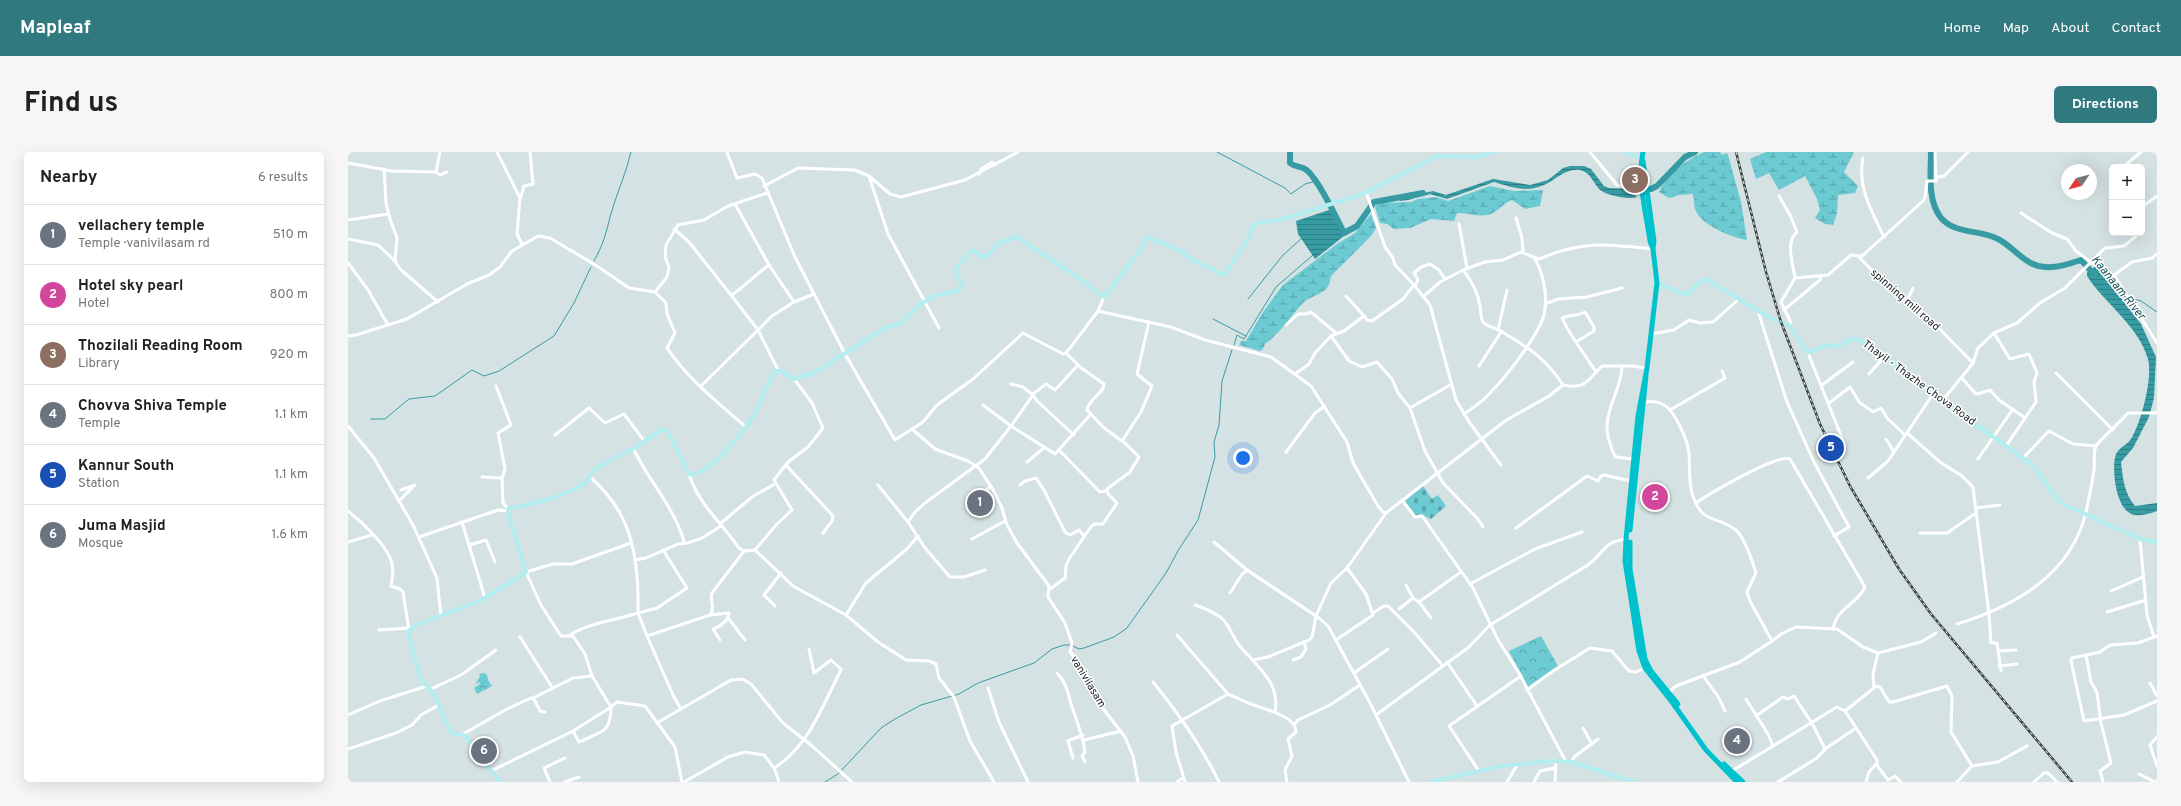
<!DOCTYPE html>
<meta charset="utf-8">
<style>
:root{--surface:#fff;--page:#f6f6f6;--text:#202124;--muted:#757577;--line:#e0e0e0;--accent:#30797f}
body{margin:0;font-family:Overpass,sans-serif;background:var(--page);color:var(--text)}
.controls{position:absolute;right:12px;top:12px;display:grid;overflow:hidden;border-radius:6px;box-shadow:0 4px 16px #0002}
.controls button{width:36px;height:36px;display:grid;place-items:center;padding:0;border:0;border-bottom:1px solid var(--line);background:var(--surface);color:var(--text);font:20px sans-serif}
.compass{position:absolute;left:1713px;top:12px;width:36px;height:36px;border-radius:50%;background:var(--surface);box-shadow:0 4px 16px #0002;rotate:235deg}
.you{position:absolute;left:895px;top:306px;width:14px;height:14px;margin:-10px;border:3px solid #fff;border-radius:50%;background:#1a73e8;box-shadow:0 0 0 6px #1a73e833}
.badge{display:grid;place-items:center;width:26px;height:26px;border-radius:50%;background:var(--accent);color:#fff;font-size:13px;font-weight:700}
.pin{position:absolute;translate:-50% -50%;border:2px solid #fff;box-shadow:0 1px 4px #0006}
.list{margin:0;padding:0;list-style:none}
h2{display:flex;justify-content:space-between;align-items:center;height:52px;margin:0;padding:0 16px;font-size:17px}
h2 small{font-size:13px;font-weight:400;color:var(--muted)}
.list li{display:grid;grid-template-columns:26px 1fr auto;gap:12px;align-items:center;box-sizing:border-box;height:60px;padding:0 16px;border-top:1px solid var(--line)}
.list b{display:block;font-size:15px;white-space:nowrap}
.list p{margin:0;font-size:13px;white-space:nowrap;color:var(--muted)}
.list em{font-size:13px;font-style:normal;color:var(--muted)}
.map{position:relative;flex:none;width:1809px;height:630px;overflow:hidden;border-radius:6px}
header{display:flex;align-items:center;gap:24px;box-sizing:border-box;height:56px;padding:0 20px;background:var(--accent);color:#fff}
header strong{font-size:19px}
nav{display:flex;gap:22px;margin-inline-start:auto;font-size:14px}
.intro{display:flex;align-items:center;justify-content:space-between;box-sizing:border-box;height:96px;padding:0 24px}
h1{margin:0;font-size:28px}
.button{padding:10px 18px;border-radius:6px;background:var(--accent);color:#fff;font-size:14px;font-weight:700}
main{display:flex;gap:24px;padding:0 24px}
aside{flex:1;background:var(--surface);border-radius:6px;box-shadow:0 4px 16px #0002}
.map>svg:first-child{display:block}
</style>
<header>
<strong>Mapleaf</strong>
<nav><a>Home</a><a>Map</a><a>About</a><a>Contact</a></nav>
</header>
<div class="intro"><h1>Find us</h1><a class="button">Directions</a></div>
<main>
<aside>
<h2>Nearby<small>6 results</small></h2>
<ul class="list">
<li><span class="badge" style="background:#6b7280">1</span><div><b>vellachery temple</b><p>Temple · vanivilasam rd</p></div><em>510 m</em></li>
<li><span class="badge" style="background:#d1479c">2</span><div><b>Hotel sky pearl</b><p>Hotel</p></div><em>800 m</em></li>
<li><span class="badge" style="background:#8d6e63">3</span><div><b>Thozilali Reading Room</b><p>Library</p></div><em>920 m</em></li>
<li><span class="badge" style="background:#6b7280">4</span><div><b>Chovva Shiva Temple</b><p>Temple</p></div><em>1.1 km</em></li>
<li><span class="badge" style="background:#1a4fb4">5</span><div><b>Kannur South</b><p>Station</p></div><em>1.1 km</em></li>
<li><span class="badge" style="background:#6b7280">6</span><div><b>Juma Masjid</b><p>Mosque</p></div><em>1.6 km</em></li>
</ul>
</aside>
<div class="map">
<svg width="1809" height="630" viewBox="0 0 1809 630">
<defs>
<pattern id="wetland-marsh" width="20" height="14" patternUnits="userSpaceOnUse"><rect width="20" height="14" fill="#6bcad2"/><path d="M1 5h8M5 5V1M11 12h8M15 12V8" fill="none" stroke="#58a4aa"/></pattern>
<pattern id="cemetery-stones" width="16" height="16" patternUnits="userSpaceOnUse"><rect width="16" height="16" fill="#6bcad2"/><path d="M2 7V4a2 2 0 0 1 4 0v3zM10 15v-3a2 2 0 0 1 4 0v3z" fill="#58a4aa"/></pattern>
<pattern id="park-crowns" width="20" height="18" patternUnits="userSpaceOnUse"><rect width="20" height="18" fill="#6bcad2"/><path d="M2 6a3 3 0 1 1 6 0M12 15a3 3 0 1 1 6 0" fill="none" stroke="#58a4aa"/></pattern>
<pattern id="water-rules" width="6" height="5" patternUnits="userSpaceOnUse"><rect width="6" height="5" fill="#379ba3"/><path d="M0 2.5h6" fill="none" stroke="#2e7e85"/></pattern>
</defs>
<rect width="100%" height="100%" fill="#d5e2e3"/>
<g fill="url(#wetland-marsh)">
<path d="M 1356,0 L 1372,0 L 1374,3 L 1379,1 L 1380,3 L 1393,50 L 1399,88 C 1385,86 1352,73 1347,57 C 1346,53 1346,47 1345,42 L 1331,43 L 1321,46 L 1311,40 C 1318,22 1339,8 1356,0 Z"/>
<polygon points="1418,0 1506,0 1496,20 1510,34 1507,41 1490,43 1489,61 1485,73 1477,72 1467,66 1472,58 1469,47 1457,24 1431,38 1421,21 1408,27 1402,7"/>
<path d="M 1142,34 L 1166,39 L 1195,38 L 1192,54 L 1177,57 L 1164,48 C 1156,51 1152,57 1145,61 C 1134,67 1120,60 1109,61 L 1106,69 L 1083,67 L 1062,76 L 1046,77 L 1039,72 L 1032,71 L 1027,55 L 1030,51 L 1063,50 L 1070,47 L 1088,45 L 1100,49 Z"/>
<path d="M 1023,62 L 1028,76 L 1023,84 L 984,123 C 981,128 983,132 978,137 C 971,144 959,145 952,154 C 941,167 931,182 917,192 L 915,197 L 912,199 L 891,193 L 893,189 L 898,189 L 915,160 L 935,133 L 989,92 L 1007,81 Z"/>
</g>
<polygon fill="url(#cemetery-stones)" points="1075,334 1084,347 1090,343 1098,354 1083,367 1073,362 1068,364 1057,349"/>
<g fill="url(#park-crowns)">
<polygon points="1193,484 1210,514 1180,535 1161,499"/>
<polygon points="136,521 139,523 140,528 144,534 129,542 126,536 132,532 131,530 127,533 132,524 131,522"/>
</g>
<g fill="url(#water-rules)">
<path d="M 1222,14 L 1236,14 L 1243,17 L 1256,34 L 1261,36 L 1288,37 L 1288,45 C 1280,48 1257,43 1251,37 C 1244,29 1243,21 1232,18 C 1217,16 1208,28 1196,33 C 1178,41 1163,35 1146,30 L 1099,47 L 1082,42 L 1060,48 L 1052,49 L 1049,44 L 1056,45 L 1085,39 L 1098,43 L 1145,27 L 1182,33 L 1200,28 L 1215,16 Z"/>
<polygon points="984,57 996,84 967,107 950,82 948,69"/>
<path d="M 1748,114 L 1793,172 L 1808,205 L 1806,246 L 1801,265 L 1785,296 L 1773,310 C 1775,327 1776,341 1787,354 L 1809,351 L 1809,359 C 1803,361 1795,364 1788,363 C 1768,362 1764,320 1767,305 C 1769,296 1778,294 1783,287 C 1793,271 1805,226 1800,207 C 1790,173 1757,152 1739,124 L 1739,120 Z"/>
</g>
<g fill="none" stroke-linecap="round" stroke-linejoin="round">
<g stroke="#379ba3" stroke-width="1">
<polyline points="869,0 937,36 943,42 957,32 968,29"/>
<path d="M 246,109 C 255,93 258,82 262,65 C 268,43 278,22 283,0"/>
<polyline points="1768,142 1779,145"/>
<polyline points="1782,146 1793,149 1809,160"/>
<polyline points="900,147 935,103 954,86"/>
<polyline points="865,167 898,184"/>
<polyline points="886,193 889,183 896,187 928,135 965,103"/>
<polyline points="23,267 37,267 61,247 87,244 124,218 136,224 151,219 206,184 226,151 243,115"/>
<polyline points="725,494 731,497 736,496 766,485 779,476 818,421 831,397 850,368 867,305 866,290 871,273 874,229 884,198"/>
<polyline points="477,630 490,622 533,576 547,567 573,553 611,542 630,531 686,511 704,497 716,493 722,493"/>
</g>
<g stroke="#379ba3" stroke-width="6">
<path d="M 942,0 L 942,11 C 947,15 952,14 957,17 C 969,24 989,67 996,81 L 1009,74 L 1026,50 L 1075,41"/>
<path d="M 1583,0 C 1583,21 1579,48 1593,66 C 1608,83 1632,77 1650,87 C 1666,95 1677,114 1697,115 C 1709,116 1721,112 1733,108 L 1747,123"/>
<polyline points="1281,39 1303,37 1309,34 1337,5 1347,0"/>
</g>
<g stroke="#fff" stroke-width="3">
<polyline points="149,0 172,46 169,82 174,92"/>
<path d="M 379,0 L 389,26 L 407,22 L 414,26 L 447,105 L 497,202 L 547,288 L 575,270 L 589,253 L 625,227 L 675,181 L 715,202 L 719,200 L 750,159 L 823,175 L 857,188 L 923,205 L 963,234 L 999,290 L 1005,311 L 1030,354 L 1035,360 L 1038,361 L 1157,269 L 1201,244 L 1215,233 C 1237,238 1239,229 1254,214 L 1283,214 L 1299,216"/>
<path d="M 1242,0 L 1269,33 C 1278,36 1286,33 1293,26"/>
<path d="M 1515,6 C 1509,35 1524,60 1536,85"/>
<polyline points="0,11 44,19 88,20 92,0"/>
<polyline points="1775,15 1793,0"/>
<polyline points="36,17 38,51 42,67 49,86 47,109"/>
<polyline points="88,20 92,23 99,20"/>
<polyline points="631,22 633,17 644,10 647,13"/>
<polyline points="521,24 542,42 553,45 617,28 670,0"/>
<polyline points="1589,24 1591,25 1596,24 1620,0"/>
<polyline points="416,34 450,16 507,18 521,24 540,82 591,176"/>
<polyline points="1018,40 1037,95 1045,106 1047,113 1066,133"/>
<path d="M 1431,44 L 1442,63 L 1449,80 C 1437,90 1445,112 1447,126"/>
<polyline points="173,45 176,34 185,32 182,0"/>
<polyline points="387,52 421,113 446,150 424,164 410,178 430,218"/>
<polyline points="1794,55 1809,44"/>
<polyline points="1673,61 1704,81 1719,87 1728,99 1744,111"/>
<polyline points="1168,66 1174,86 1175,100"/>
<polyline points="0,68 40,62"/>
<polyline points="1111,72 1119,116"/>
<path d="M 326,77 L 341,90 L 383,143 C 388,142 413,118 421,113"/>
<polyline points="0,87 30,93 47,109 52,117 90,150"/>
<polyline points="1809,102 1804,106 1784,110 1766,123 1809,191"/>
<polyline points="1510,104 1514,104 1575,49 1577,46 1579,29 1588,29 1587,0"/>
<polyline points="0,111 20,138 40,173"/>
<path d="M 1115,118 C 1123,128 1130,140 1132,154 C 1133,159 1132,168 1136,171 C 1140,175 1148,176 1153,179 C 1181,197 1196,204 1215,233"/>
<polyline points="1067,134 1070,128 1066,121 1073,115 1082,112 1091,118 1097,127"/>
<polyline points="307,140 319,125 321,115 317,105 318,93 330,73 356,68 380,54 419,41"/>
<polyline points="998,144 1016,164"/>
<path d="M 1076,144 L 1092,130 L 1115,118 L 1137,110 L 1155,108 L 1173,100 L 1191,107 C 1201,103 1210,99 1221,97 C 1249,90 1277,94 1305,97"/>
<polyline points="1559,149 1565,136"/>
<polyline points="446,150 466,142"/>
<polyline points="1197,152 1210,147 1239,145 1274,136"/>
<polyline points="1436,158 1472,128 1473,124"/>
<polyline points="750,159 756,145"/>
<polyline points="1410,159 1439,250 1466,310 1501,375 1486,384"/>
<polyline points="938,173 950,162 958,162 963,160 988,181"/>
<polyline points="1441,173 1443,171 1433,150 1447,126 1480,123 1503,103 1510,104 1538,133 1579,164 1625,211"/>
<polyline points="1150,178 1159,138"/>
<polyline points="1646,181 1662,207 1681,202 1689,221 1686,230 1688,250 1658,294"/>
<polyline points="1303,182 1326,178 1341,168 1352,171 1365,170 1391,147"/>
<path d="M 0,184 L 8,183 L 59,167 L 119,132 L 141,123 L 152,115 L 164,99 L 190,84 L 202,86 L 249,114 L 281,136 L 307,140 L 318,151 L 319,162 L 327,181 L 319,196 C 339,226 370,251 398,275"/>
<polyline points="983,184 1001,209 1014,215 1029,210 1044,227 1050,241 1062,256 1077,299 1095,331 1129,366 1135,375"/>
<path d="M 1228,190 L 1246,179 L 1246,175 L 1237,160 C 1229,164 1222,163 1214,166 C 1223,186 1237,202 1248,220"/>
<path d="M 718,201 L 732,215 L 756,232 C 756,242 740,247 739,258 L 743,262"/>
<polyline points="1460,201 1496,291"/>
<polyline points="1131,214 1153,180"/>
<path d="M 1274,215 C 1273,241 1251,264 1262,291 C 1263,296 1265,301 1268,305 L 1285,307"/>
<polyline points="1708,221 1765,278"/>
<polyline points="947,222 961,212 967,201 983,184 996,179 1016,164 1019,168 1024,169 1055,147 1066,133 1082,153 1108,248 1121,270 1153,313"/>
<polyline points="1521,222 1537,204"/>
<polyline points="1614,226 1627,241 1630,242 1642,238 1651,248 1677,266"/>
<polyline points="1474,233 1505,210"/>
<polyline points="148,234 163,273 150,281 157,317 154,326"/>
<polyline points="353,234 410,178 383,143"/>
<polyline points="685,242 698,232 707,238 730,213"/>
<polyline points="685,243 689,249 726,283"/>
<polyline points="1595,248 1625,211 1630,196 1646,181 1669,171 1692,151 1717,136 1757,96 1776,94 1788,84 1789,81"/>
<path d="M 1296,250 C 1303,249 1309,249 1316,253 C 1327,259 1340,289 1341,301 C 1342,316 1340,333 1346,347 C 1355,372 1371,364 1388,378 C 1396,385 1405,410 1408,421 L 1399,440 L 1402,449 L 1424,489 L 1392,510 L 1328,534 L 1321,540"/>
<polyline points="1481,251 1502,235 1511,250 1525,260 1533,256 1539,266 1557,283"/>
<polyline points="635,253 663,274 685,243 675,235 663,232"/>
<polyline points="1062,256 1102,233"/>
<polyline points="1322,258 1377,226 1374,219"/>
<path d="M 1116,262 C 1125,256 1135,249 1142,241 C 1158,225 1190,184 1196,163 C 1200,145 1196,123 1187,107"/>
<polyline points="0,274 26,306 65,373 89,426 93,464"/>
<polyline points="564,277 587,297 620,309 631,316 644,336 654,356 659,373 669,391 701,434 700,445 717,471 724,491 722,500 731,511 735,524 744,533 750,543 750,550 777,585 785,604 790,630"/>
<polyline points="1559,281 1592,310 1614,324 1625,335 1641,462 1643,491 1649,491 1653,519"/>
<polyline points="207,283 241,256 257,271 276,262 297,290"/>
<polyline points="1538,287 1546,300"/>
<polyline points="774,289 793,260 804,234 789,222 801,170"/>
<path d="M 285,296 C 300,328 327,356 336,390"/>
<polyline points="711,298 752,340 758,339"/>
<polyline points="938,300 967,261 977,254"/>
<polyline points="1675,306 1701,279 1725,292 1748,294"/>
<polyline points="1630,307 1665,257"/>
<polyline points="679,310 697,295"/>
<polyline points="438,313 485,364 484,369 475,381"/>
<path d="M 341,322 C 350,352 374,371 391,396 L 396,399 L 407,398 L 445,434 L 498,463 L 518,431 L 560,396 L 570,384"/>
<polyline points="134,325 154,326 155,351 160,357"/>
<polyline points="1520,326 1540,309 1585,242"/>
<polyline points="530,333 560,370"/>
<polyline points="672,333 677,329 688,326 697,340 717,380 722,383 731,378 736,384"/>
<polyline points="630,345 643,334"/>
<polyline points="52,348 67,333 53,338"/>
<polyline points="1054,348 1067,365 1074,364 1125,436 1150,488 1171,521 1218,610"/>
<path d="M 1348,351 C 1361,342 1430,301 1442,307 L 1517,435 C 1508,454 1489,455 1485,477"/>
<polyline points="1627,356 1652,353"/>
<path d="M 0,359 C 14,370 41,395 44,412 C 46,419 44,427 43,434 L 52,437 L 55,440 L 61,478"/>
<polyline points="114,370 137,446"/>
<polyline points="372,372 404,345 425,333"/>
<polyline points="1168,376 1239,324 1250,329 1253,324 1256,323 1283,329"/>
<polyline points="1572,381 1599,381 1628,361"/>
<polyline points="71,385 150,358 160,359"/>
<polyline points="624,387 657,369"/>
<polyline points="1792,387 1799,463 1806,485"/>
<polyline points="0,390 24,383"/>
<polyline points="866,390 899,418 971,466 980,474 1021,549 1061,630"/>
<polyline points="122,393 138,388 147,410"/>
<polyline points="407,398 429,372 444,358 426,328 440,310 460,295 475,276 464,251 446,227"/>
<path d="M 396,399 L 364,441 C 361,448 368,456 362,463 L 299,484 L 326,545 L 333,557 L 383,528 L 394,527 L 403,532 L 435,571 L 463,593 L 504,630"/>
<polyline points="287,408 298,406 330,392 340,391 354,386 373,374"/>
<polyline points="637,418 616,425 602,425 577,396 560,370 567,360 577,351 637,307 663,274 707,302 743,262 755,275 778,292 791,305 782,320 759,337 760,342 769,351 755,372 746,372 742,376 721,407 718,414 717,426 702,437"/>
<polyline points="1122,432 1187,397 1234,380"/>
<polyline points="1058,433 1065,446"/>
<polyline points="1763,439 1795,425"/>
<polyline points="882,441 894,422 900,418"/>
<polyline points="1071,450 1083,466"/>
<path d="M 847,453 C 856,456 864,459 872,465 C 881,471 884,484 891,493 C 907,513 933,530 927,560"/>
<polyline points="427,454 416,443 433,421"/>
<polyline points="1051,457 1065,446 1071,450 1113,420"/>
<polyline points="1759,460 1798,448"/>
<polyline points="1025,461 1036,454 1040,454 1066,480 1095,514"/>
<path d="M 362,463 L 381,461 C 380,470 373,474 365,477 L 372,488"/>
<polyline points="498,463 530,490 558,508 581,509 588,512 591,526 606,545 622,589 646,630"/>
<polyline points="380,466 397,488"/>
<path d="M 1609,472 C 1667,454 1723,423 1738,360 C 1741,346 1744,332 1746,318 C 1747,312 1745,300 1748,294 C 1752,288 1774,268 1780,261 L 1809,261"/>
<polyline points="31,478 62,476"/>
<path d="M 222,483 C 241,471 268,468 290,461 C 291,408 285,362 243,326"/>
<polyline points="829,483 880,542 824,574 828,600 837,630"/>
<polyline points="299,484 290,461 309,456 339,436 315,398"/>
<polyline points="1809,484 1790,491 1762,493 1752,500 1724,506 1723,509 1736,569 1776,563 1809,549"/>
<polyline points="172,485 204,535"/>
<polyline points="988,488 1025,463 1018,442 999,416 1038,361"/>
<polyline points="1650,499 1668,498"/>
<polyline points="1530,501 1573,490 1588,481"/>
<polyline points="1738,503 1743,530 1749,540 1753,571 1763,611 1752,619 1755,630"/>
<polyline points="904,508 920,505 961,488 964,485 968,464 983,431 999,416"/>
<polyline points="945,508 953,505 958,497 956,491"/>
<polyline points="1099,510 1129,554"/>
<polyline points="1651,514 1669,512"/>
<path d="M 709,521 C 720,532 720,544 725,558 C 730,572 735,584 737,600 L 734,604 L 737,610"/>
<polyline points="1006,521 1040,497"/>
<polyline points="1356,525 1371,546 1377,559"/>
<path d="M 805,530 C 831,562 853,593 871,630"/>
<polyline points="1802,531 1809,544"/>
<polyline points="1526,534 1532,535 1541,550 1545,550 1599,534 1604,544 1603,580 1624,614"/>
<polyline points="640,536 651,570 680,630"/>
<polyline points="83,537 113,523 148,498"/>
<polyline points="1179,538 1205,519 1242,496 1264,499 1281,519 1288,520 1297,516"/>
<path d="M 880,542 C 887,545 895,549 903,552 C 915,557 949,564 948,580 L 940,587 L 944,604 L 937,618 L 939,630"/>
<polyline points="185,546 225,526 244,524"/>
<polyline points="1398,547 1420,582 1425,594"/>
<polyline points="1497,559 1529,608 1529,611 1521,620 1518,630"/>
<polyline points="0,563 32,549 79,534"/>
<path d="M 1028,563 L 1121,495 L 1142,473 L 1240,413 C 1257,400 1255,390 1278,387"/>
<polyline points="1408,564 1435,545 1440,547 1446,544 1465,573 1477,597 1469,606 1430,630"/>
<polyline points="309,571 333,557"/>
<polyline points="946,573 950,568 982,553 1012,533"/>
<polyline points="1235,576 1244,592"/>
<polyline points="225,579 263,555 244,524 237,502 225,484 213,484 193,453 178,420 205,412 224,412 283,391"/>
<polyline points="115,582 159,557 183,546 186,547 192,559 197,560"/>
<polyline points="1809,585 1802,593 1809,614"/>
<polyline points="736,588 773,579"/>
<polyline points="0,597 48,581 64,573 73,563 91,553"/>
<polyline points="1477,597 1508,576"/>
<polyline points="725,606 720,589 735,583"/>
<polyline points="1224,610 1226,605 1250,587"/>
<polyline points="1528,612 1540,628 1547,624 1553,630"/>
<path d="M 143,619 L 225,579 L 231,590 C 253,579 263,582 263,555 L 269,550 L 297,554 L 327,595 L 334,630"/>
<polyline points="1131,619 1101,574 1173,524"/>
<polyline points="1384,619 1489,555 1497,559 1526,536 1525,522 1530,501 1515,495 1489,477 1448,475 1433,482 1424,489"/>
<polyline points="1791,622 1807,630"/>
<polyline points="202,630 196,616 217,606"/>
<polyline points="217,630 231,625"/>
<polyline points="336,630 380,605 397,600 416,603 426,616"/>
<path d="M 431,630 L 426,616 C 460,595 474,555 492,520 L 493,517 L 483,508 L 466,521 L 461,497"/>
<polyline points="829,630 835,626"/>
<polyline points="1159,630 1169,613"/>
<polyline points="1186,630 1192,619 1207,616"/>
<polyline points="1207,630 1208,609"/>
<polyline points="1609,630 1624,614 1650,610 1679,594"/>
<polyline points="1686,630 1696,621 1700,621 1709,630"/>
</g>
<g stroke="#b2edf0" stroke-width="4">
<polyline points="1278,0 1294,7"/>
<path d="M 1309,131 L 1338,143 L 1354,128 L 1360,128 L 1420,165 L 1441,173 L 1460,201 L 1476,194 L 1493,193 L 1504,187 L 1511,188 L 1525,195 L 1585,242 L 1682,311 C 1695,323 1701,341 1715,352 L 1792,387 L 1809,390"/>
<path d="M 152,630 L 116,583 L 105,582 L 101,577 L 86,542 L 72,526 L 60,480 L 66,474 L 134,448 L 178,420 L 161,365 L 160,357 L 162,356 C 191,351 217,345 241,328 L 243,321 L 251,314 L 287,296 L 314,277 L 319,279 L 322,284 L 341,322 C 358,327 398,277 406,263 C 413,252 419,229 428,219 L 433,219 L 446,227 L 468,220 L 538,175 L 552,172 L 571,153 L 586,144 L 609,139 L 614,134 L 607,117 L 624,98 L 637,106 L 652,90 L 669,85 L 731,126 L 756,145 L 793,97 L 800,85 L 834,100 L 847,109 L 876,123 L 900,87 L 904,75 L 910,71 L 935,67 L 1015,42 L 1088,4 L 1128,5 L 1145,0"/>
<polyline points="1083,630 1153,614 1202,609 1224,610 1286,630"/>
</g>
<g stroke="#00c2cd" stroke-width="5">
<path d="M 1295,0 C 1289,28 1298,61 1302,89 L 1305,97 L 1309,131 L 1299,216 L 1290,264 L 1278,387 L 1277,409 L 1283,447 L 1291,499 L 1297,516 L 1324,550 L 1358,598 L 1389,630"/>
<polyline points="1295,9 1306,89 1305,96"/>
<polyline points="1282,378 1298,224"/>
<polyline points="1282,390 1282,417 1297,507 1303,519 1330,552"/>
<polyline points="1376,612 1395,630"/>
</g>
<g stroke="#3c4242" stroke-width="2.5">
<polyline id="rail" points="1388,0 1418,120 1433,170 1472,272 1502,334 1551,417 1583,462 1724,630"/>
</g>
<use href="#rail" stroke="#fff" stroke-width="1" stroke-dasharray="3" stroke-linecap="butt"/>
</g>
<g text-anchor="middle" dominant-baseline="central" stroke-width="3" stroke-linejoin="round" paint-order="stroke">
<g font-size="11" fill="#242929" stroke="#fff">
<text transform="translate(1557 148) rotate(41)">spinning mill road</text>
<text transform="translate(1571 231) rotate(36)">Thayil - Thazhe Chova Road</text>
<text transform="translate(740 530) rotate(59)">vanivilasam</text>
</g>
<g font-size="12" font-style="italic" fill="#1e555a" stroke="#fff">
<text transform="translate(1770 136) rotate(51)">Kaanaam River</text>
</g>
</g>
</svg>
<div class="controls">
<button>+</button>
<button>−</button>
</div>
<svg class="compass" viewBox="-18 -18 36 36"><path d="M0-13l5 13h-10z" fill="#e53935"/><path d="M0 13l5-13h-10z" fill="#757577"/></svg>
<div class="you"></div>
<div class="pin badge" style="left:632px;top:351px;background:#6b7280">1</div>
<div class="pin badge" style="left:1307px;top:345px;background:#d1479c">2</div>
<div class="pin badge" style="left:1287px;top:28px;background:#8d6e63">3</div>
<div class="pin badge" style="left:1389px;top:589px;background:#6b7280">4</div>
<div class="pin badge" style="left:1483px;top:296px;background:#1a4fb4">5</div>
<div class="pin badge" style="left:136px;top:599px;background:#6b7280">6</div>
</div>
</main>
